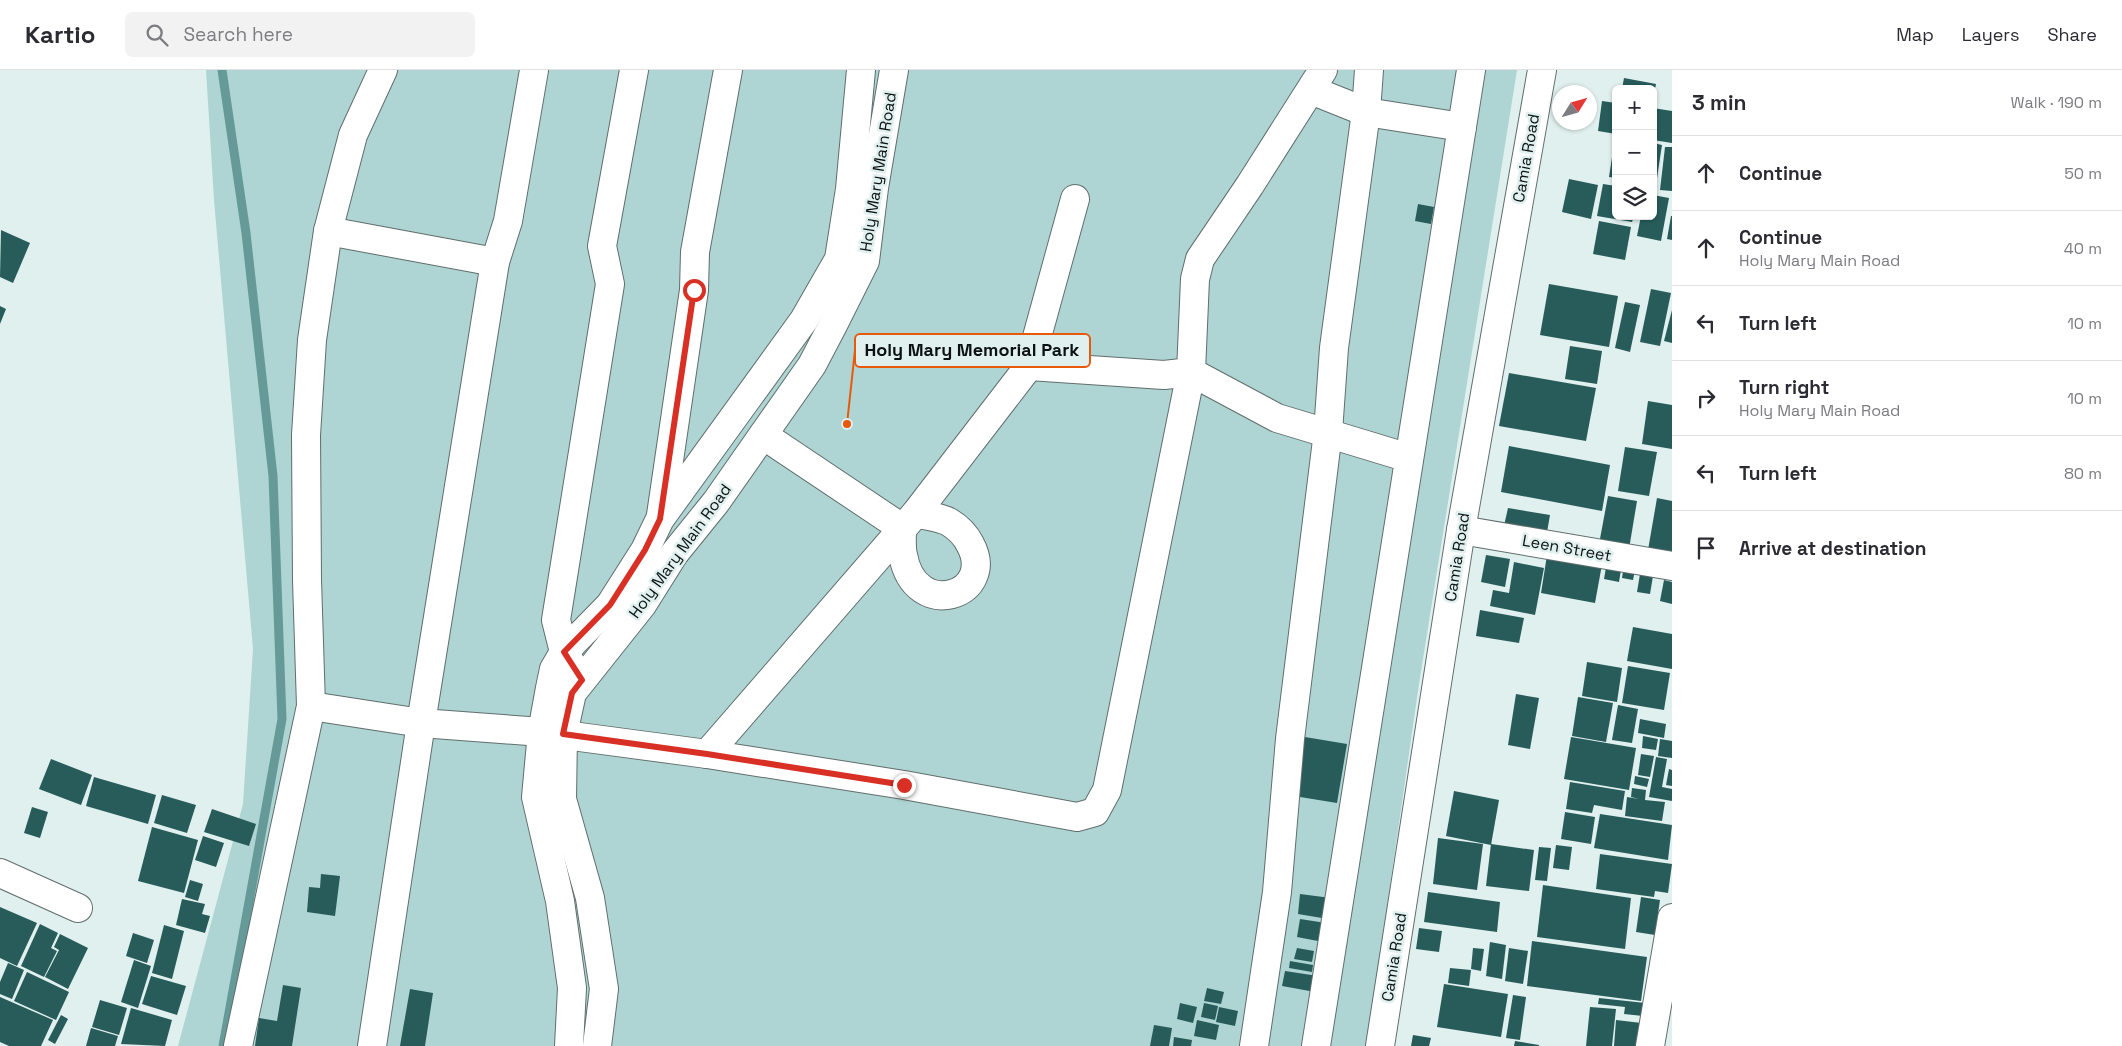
<!DOCTYPE html>
<meta charset="utf-8">
<style>
:root{--surface:#fff;--page:#f2f2f3;--text:#2b2b33;--muted:#7c7c81;--line:#e1e1e2}
body{margin:0;font-family:"Space Grotesk",sans-serif;background:var(--page);color:var(--text)}
.controls{position:absolute;right:15px;top:15px;display:grid;overflow:hidden;border-radius:8px;box-shadow:0 1px 4px #0004}
.controls button{width:45px;height:45px;display:grid;place-items:center;padding:0;border:0;border-bottom:1px solid var(--line);background:var(--surface);color:var(--text);font:25px sans-serif}
.compass{position:absolute;left:1552px;top:15px;width:45px;height:45px;border-radius:50%;background:var(--surface);box-shadow:0 1px 4px #0004;rotate:53deg}
.stop{position:absolute;width:15px;height:15px;margin:-11px;border:4px solid #d93025;border-radius:50%;background:#fff}
.stop.end{background:#d93025;border-color:#fff;box-shadow:0 1px 5px #0008}
.list{margin:0;padding:0;list-style:none}
h2{display:flex;justify-content:space-between;align-items:center;height:65px;margin:0;padding:0 20px;font-size:21px}
h2 small{font-size:16px;font-weight:400;color:var(--muted)}
.list li{display:grid;grid-template-columns:32px 1fr auto;gap:15px;align-items:center;box-sizing:border-box;height:75px;padding:0 20px;border-top:1px solid var(--line)}
.list b{display:block;font-size:19px;white-space:nowrap}
.list p{margin:0;font-size:16px;white-space:nowrap;color:var(--muted)}
.list em{font-size:16px;font-style:normal;color:var(--muted)}
.icon{flex:none;width:28px;height:28px;fill:none;stroke:currentColor;stroke-width:2;stroke-linecap:round;stroke-linejoin:round}
.map{position:relative;flex:none;width:1672px;height:976px;overflow:hidden}
header{display:flex;align-items:center;gap:30px;box-sizing:border-box;height:70px;padding:0 25px;background:var(--surface);border-bottom:1px solid var(--line)}
header strong{font-size:24px}
nav{display:flex;gap:28px;margin-inline-start:auto;font-size:18px}
.search{width:350px;height:45px;background:var(--page);display:flex;align-items:center;gap:12px;box-sizing:border-box;padding:0 18px;border-radius:8px;color:var(--muted);font-size:19px}
main{display:flex}
aside{flex:1;background:var(--surface)}
.map>svg:first-child{display:block}
</style>
<header>
<strong>Kartio</strong>
<div class="search"><svg class="icon" aria-label="search" viewBox="0 0 24 24"><circle cx="10" cy="10" r="6"/><path d="M15 15l6 6"/></svg>Search here</div>
<nav><a>Map</a><a>Layers</a><a>Share</a></nav>
</header>
<main>
<div class="map">
<svg width="1672" height="976" viewBox="0 0 1672 976">
<rect width="100%" height="100%" fill="#e0f0ef"/>
<polygon fill="#aed5d3" points="206,0 1517,0 1419,614 1367,976 178,976 243,734 253,579 214,130"/>
<g fill="none" stroke-linecap="round" stroke-linejoin="round">
<polyline stroke="#659a99" stroke-width="9" points="222,0 246,163 273,406 282,649 223,976"/>
</g>
<g fill="#275c5b">
<polygon points="1624,8 1656,14 1655,19 1622,19"/>
<polygon points="1602,31 1616,33 1616,64 1598,61"/>
<polygon points="1653,38 1672,41 1672,73 1653,70"/>
<polygon points="1615,68 1616,68 1616,108 1609,107"/>
<polygon points="1653,73 1662,75 1656,115 1653,114"/>
<polygon points="1665,77 1672,77 1672,121 1660,120"/>
<polygon points="1569,109 1598,115 1591,149 1562,142"/>
<polygon points="1603,114 1616,116 1616,146 1634,146 1632,152 1597,146"/>
<polygon points="1653,125 1669,128 1661,171 1637,166 1641,146 1653,146"/>
<polygon points="1418,134 1434,137 1431,154 1415,151"/>
<polygon points="1671,146 1672,146 1672,170 1667,169"/>
<polygon points="1599,151 1631,157 1625,190 1593,184"/>
<polygon points="1,160 30,173 13,213 0,207"/>
<polygon points="1549,214 1618,226 1609,277 1540,265"/>
<polygon points="1651,219 1671,223 1660,276 1640,272"/>
<polygon points="1625,232 1640,235 1630,282 1615,278"/>
<polygon points="0,236 6,239 0,254"/>
<polygon points="1672,240 1672,273 1664,271"/>
<polygon points="1570,276 1602,281 1597,314 1565,309"/>
<polygon points="1509,303 1596,318 1586,371 1499,356"/>
<polygon points="1648,331 1672,335 1672,379 1642,374"/>
<polygon points="1509,376 1610,395 1602,441 1501,422"/>
<polygon points="1625,377 1657,382 1649,426 1618,421"/>
<polygon points="1608,426 1637,431 1629,479 1599,474"/>
<polygon points="1657,428 1672,431 1672,484 1648,480"/>
<polygon points="1508,438 1550,445 1546,468 1503,460"/>
<polygon points="1548,479 1603,489 1595,533 1541,523"/>
<polygon points="1486,485 1510,489 1505,517 1481,512"/>
<polygon points="1608,486 1623,488 1619,512 1604,509"/>
<polygon points="1625,488 1637,490 1633,510 1622,508"/>
<polygon points="1514,492 1544,498 1535,545 1490,536 1493,520 1509,523"/>
<polygon points="1640,504 1653,506 1650,524 1637,522"/>
<polygon points="1664,510 1672,512 1672,534 1660,531"/>
<polygon points="1480,540 1524,548 1519,573 1476,566"/>
<polygon points="1633,557 1672,564 1672,599 1627,591"/>
<polygon points="1587,592 1622,598 1617,632 1582,626"/>
<polygon points="1628,596 1670,603 1664,640 1622,633"/>
<polygon points="1516,624 1539,628 1530,679 1508,675"/>
<polygon points="1578,627 1613,633 1606,672 1572,666"/>
<polygon points="1618,635 1638,639 1632,673 1612,670"/>
<polygon points="1640,649 1666,654 1664,668 1638,663"/>
<polygon points="1643,666 1658,669 1656,680 1642,678"/>
<polygon points="1305,667 1347,674 1337,733 1294,726"/>
<polygon points="1571,667 1636,678 1629,720 1564,709"/>
<polygon points="1660,669 1672,671 1672,688 1658,686"/>
<polygon points="1641,684 1654,686 1650,707 1638,705"/>
<polygon points="1656,687 1667,689 1662,717 1672,719 1672,731 1649,727"/>
<polygon points="51,689 92,705 81,735 39,719"/>
<polygon points="1669,699 1672,700 1672,716 1666,715"/>
<polygon points="1635,706 1649,709 1647,717 1634,714"/>
<polygon points="94,707 156,725 148,754 86,736"/>
<polygon points="1570,712 1625,721 1622,740 1594,735 1592,743 1566,739"/>
<polygon points="1632,718 1646,720 1645,730 1665,732 1662,751 1625,746 1627,727 1639,729 1631,727"/>
<polygon points="1454,721 1499,730 1491,775 1446,766"/>
<polygon points="162,725 196,735 187,763 154,753"/>
<polygon points="32,737 48,742 40,768 24,763"/>
<polygon points="212,739 256,754 249,776 204,762"/>
<polygon points="1565,742 1595,747 1591,774 1561,769"/>
<polygon points="1600,744 1672,755 1668,790 1594,778"/>
<polygon points="152,757 198,770 184,823 138,811"/>
<polygon points="203,766 224,773 216,797 195,790"/>
<polygon points="1438,768 1483,774 1477,820 1433,814"/>
<polygon points="1491,774 1534,780 1529,821 1486,816"/>
<polygon points="1556,775 1572,777 1569,800 1553,798"/>
<polygon points="1539,777 1551,778 1547,811 1535,810"/>
<polygon points="1600,784 1672,794 1668,823 1655,821 1654,827 1596,819"/>
<polygon points="321,804 340,806 335,846 307,842 309,817 320,818"/>
<polygon points="190,810 203,814 198,831 185,827"/>
<polygon points="1543,815 1631,828 1625,879 1537,867"/>
<polygon points="1428,822 1500,832 1497,862 1424,852"/>
<polygon points="1300,824 1331,828 1328,849 1298,844"/>
<polygon points="1641,827 1660,830 1655,865 1636,862"/>
<polygon points="182,829 205,834 202,844 210,846 205,863 176,855"/>
<polygon points="0,837 37,853 17,896 0,888"/>
<polygon points="1300,849 1326,853 1323,872 1297,867"/>
<polygon points="40,854 58,863 51,878 57,881 44,907 21,896"/>
<polygon points="164,855 184,861 172,909 152,903"/>
<polygon points="1419,858 1442,861 1439,882 1416,879"/>
<polygon points="133,863 154,870 147,893 126,886"/>
<polygon points="60,864 88,878 68,919 45,907 59,880 54,877"/>
<polygon points="1532,871 1647,887 1641,931 1527,916"/>
<polygon points="1490,872 1506,875 1502,909 1486,906"/>
<polygon points="1297,878 1314,881 1312,892 1294,889"/>
<polygon points="1473,878 1484,879 1481,901 1471,899"/>
<polygon points="1509,878 1528,881 1523,914 1505,911"/>
<polygon points="134,890 151,896 138,938 121,932"/>
<polygon points="1290,891 1313,895 1312,902 1289,898"/>
<polygon points="8,893 24,900 12,929 0,924 0,912"/>
<polygon points="1450,898 1471,900 1469,916 1448,913"/>
<polygon points="1285,901 1318,906 1315,922 1282,916"/>
<polygon points="27,902 69,922 56,950 14,931"/>
<polygon points="151,906 186,916 177,945 142,934"/>
<polygon points="1444,914 1508,924 1501,967 1437,957"/>
<polygon points="283,915 301,918 292,976 255,976 259,948 277,951"/>
<polygon points="1207,918 1224,922 1221,934 1204,931"/>
<polygon points="410,919 433,923 425,976 400,976"/>
<polygon points="1513,925 1526,927 1520,970 1506,968"/>
<polygon points="0,927 53,950 41,976 9,976 0,972"/>
<polygon points="1599,928 1645,933 1643,946 1624,944 1625,937 1598,934"/>
<polygon points="100,930 127,938 119,965 92,957"/>
<polygon points="1180,933 1197,937 1193,953 1177,949"/>
<polygon points="1204,933 1218,936 1215,950 1201,947"/>
<polygon points="1219,937 1238,941 1235,956 1216,952"/>
<polygon points="1590,937 1616,939 1612,976 1586,976"/>
<polygon points="131,938 172,950 165,976 121,974"/>
<polygon points="61,945 68,949 55,974 48,970"/>
<polygon points="1197,950 1219,955 1216,970 1194,966"/>
<polygon points="1616,950 1650,954 1648,976 1614,976"/>
<polygon points="1154,955 1172,958 1169,976 1150,976"/>
<polygon points="91,958 118,966 115,976 86,976"/>
<polygon points="1413,965 1431,968 1429,976 1411,976"/>
<polygon points="1174,967 1192,970 1191,976 1173,976"/>
<polygon points="1515,971 1539,975 1539,976 1514,976"/>
</g>
<g fill="none" stroke-linecap="round" stroke-linejoin="round">
<g stroke="#606e6d" stroke-width="30">
<g id="minor">
<polyline points="1311,20 1366,42 1462,57"/>
<polyline points="328,161 495,192"/>
<polyline points="1029,296 1164,305 1191,302 1277,348 1409,388"/>
<path d="M 763,365 L 902,458 C 902,467 901,477 903,485 C 915,553 998,525 970,474 C 965,464 959,458 949,452 C 940,447 926,446 916,443"/>
<polyline points="661,445 694,220 695,182 728,0"/>
<polyline points="1461,460 1672,496"/>
<polyline points="572,595 564,582 556,550 610,214 602,176 634,0"/>
<polyline points="311,636 421,653 542,662 707,684 904,715 1077,747 1095,742 1107,720 1191,302 1195,209 1200,189 1250,115 1323,0"/>
<polyline points="707,684 916,443 1029,296 1075,129"/>
<polyline points="0,803 78,838"/>
<polyline points="238,976 311,636 307,510 306,365 312,270 328,161 353,65 383,0"/>
<polyline points="372,976 421,653 495,192 508,151 534,0"/>
<polyline points="569,976 572,918 560,831 536,727 542,662 550,618 554,599 564,582 610,535 645,480 660,449 804,250 839,189 850,119 861,0"/>
<polyline points="597,976 604,919 590,828 562,729 563,664 572,623 642,535 674,484 716,432 812,295 833,255 865,191 874,118 894,0"/>
<polyline points="1254,976 1277,822 1290,669 1328,362 1334,278 1366,42 1369,0"/>
<polyline points="1316,976 1471,0"/>
<polyline points="1380,976 1461,460 1542,0"/>
<polyline points="1650,976 1672,848"/>
</g>
</g>
<use href="#minor" stroke="#fff" stroke-width="28"/>
</g>
<g fill="none" stroke-linecap="round" stroke-linejoin="round">
<polyline stroke="#d93025" stroke-width="6" points="694,220 660,449 645,480 610,535 564,582 582,610 572,623 563,664 707,684 904,715"/>
</g>
<g text-anchor="middle" dominant-baseline="central" stroke-width="5" stroke-linejoin="round" paint-order="stroke">
<g font-size="16" fill="#0c1212" stroke="#e0f0ef">
<text transform="translate(1526 88) rotate(-80)">Camia Road</text>
<text transform="translate(878 102) rotate(-81)">Holy Mary Main Road</text>
<text transform="translate(1567 478) rotate(10)">Leen Street</text>
<text transform="translate(680 481) rotate(-54)">Holy Mary Main Road</text>
<text transform="translate(1457 487) rotate(-81)">Camia Road</text>
<text transform="translate(1394 887) rotate(-81)">Camia Road</text>
</g>
</g>
<path fill="none" stroke="#e8590c" stroke-width="2" d="M847 354L855 280"/>
<circle fill="#e8590c" stroke="#e0f0ef" stroke-width="2" cx="847" cy="354" r="5"/>
<rect fill="#e0f0ef" stroke="#e8590c" stroke-width="2" x="855" y="264" width="235" height="33" rx="5"/>
<g font-size="18" text-anchor="middle" font-weight="bold" fill="#0c1212">
<text x="972" y="286">Holy Mary Memorial Park</text>
</g>
</svg>
<div class="controls">
<button>+</button>
<button>−</button>
<button><svg class="icon" aria-label="layers" viewBox="0 0 24 24"><path d="M12 4l9 5-9 5-9-5zM3 14l9 5 9-5"/></svg></button>
</div>
<svg class="compass" viewBox="-18 -18 36 36"><path d="M0-13l5 13h-10z" fill="#e53935"/><path d="M0 13l5-13h-10z" fill="#7c7c81"/></svg>
<div class="stop" style="left:694px;top:220px"></div>
<div class="stop end" style="left:904px;top:715px"></div>
</div>
<aside>
<h2>3 min<small>Walk · 190 m</small></h2>
<ul class="list">
<li><svg class="icon" aria-label="ahead" viewBox="0 0 24 24"><path d="M12 20V5M6 11l6-6 6 6"/></svg><div><b>Continue</b></div><em>50 m</em></li>
<li><svg class="icon" aria-label="ahead" viewBox="0 0 24 24"><path d="M12 20V5M6 11l6-6 6 6"/></svg><div><b>Continue</b><p>Holy Mary Main Road</p></div><em>40 m</em></li>
<li><svg class="icon" aria-label="left" viewBox="0 0 24 24"><path d="M17 20v-9H6M10 6l-5 5 5 5"/></svg><div><b>Turn left</b></div><em>10 m</em></li>
<li><svg class="icon" aria-label="right" viewBox="0 0 24 24"><path d="M7 20v-9h11M14 6l5 5-5 5"/></svg><div><b>Turn right</b><p>Holy Mary Main Road</p></div><em>10 m</em></li>
<li><svg class="icon" aria-label="left" viewBox="0 0 24 24"><path d="M17 20v-9H6M10 6l-5 5 5 5"/></svg><div><b>Turn left</b></div><em>80 m</em></li>
<li><svg class="icon" aria-label="arrive" viewBox="0 0 24 24"><path d="M6 21V4h12l-3 4 3 4H6"/></svg><div><b>Arrive at destination</b></div></li>
</ul>
</aside>
</main>
